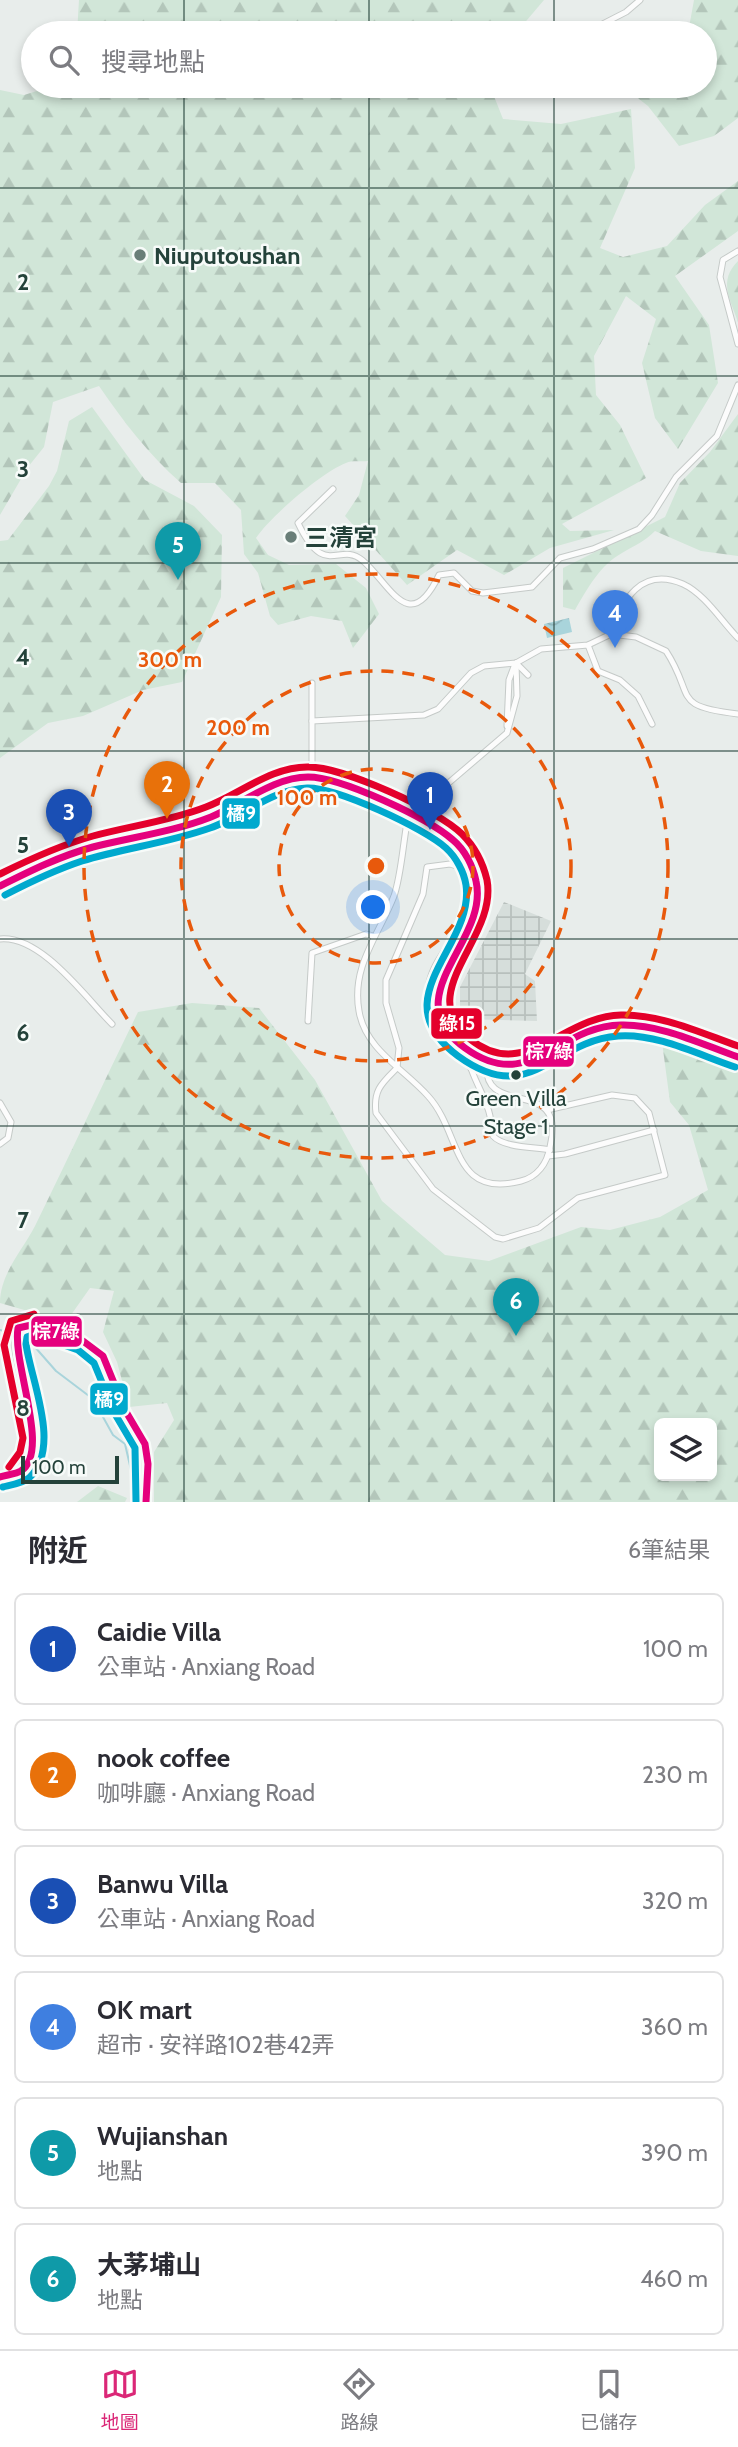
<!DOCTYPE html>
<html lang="zh-TW">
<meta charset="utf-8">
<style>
:root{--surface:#fff;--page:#f7f7f7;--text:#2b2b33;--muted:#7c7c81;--line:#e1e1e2;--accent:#db2777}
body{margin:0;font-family:Cabin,"Noto Sans TC",sans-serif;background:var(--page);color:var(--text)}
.controls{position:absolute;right:21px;bottom:21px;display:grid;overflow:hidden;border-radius:10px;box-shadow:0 4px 10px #0003}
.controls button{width:63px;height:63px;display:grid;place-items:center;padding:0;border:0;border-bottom:2px solid var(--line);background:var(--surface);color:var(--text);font:35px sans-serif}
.scale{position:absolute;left:21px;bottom:18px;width:98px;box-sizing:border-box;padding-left:7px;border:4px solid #24423a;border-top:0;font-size:19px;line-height:24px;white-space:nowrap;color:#24423a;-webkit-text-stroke:5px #f7fbf9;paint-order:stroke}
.you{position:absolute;left:374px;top:908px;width:24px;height:24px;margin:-18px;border:5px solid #fff;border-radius:50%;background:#1a73e8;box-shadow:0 0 0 10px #1a73e833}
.badge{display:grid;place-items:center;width:46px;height:46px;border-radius:50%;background:var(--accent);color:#fff;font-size:23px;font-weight:700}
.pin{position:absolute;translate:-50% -58px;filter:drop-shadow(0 2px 4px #0008)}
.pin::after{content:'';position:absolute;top:37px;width:24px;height:21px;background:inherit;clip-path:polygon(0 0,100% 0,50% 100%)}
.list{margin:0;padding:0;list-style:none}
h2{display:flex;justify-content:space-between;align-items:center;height:91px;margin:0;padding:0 28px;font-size:30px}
h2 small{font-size:23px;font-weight:400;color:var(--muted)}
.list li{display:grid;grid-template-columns:46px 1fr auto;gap:21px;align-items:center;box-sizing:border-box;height:112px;margin:0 14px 14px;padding:0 14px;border:2px solid var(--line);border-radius:10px}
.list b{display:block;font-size:26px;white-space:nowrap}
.list p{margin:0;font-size:23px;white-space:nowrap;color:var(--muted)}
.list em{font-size:23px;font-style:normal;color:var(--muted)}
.icon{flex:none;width:38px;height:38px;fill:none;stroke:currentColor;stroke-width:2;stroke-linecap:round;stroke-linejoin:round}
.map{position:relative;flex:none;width:738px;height:1502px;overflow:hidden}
.search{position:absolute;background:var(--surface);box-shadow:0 4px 10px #0003;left:21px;right:21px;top:21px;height:77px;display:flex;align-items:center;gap:18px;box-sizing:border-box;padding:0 24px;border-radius:38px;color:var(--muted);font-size:26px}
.sheet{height:847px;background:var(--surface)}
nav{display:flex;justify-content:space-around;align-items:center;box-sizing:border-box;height:98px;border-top:2px solid var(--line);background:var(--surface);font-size:19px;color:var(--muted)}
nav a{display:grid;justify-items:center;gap:4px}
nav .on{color:var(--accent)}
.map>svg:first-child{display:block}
</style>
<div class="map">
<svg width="738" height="1502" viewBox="0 0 738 1502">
<defs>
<pattern id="industrial-grid" width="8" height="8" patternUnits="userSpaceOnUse" patternTransform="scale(1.75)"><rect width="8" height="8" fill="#d6dedb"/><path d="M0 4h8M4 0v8" fill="none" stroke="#b8c0bd"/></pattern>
<pattern id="forest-firs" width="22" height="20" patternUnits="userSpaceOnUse" patternTransform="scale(1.75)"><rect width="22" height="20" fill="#d1e6d8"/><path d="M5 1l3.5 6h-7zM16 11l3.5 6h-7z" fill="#b3c6ba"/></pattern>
<pattern id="water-waves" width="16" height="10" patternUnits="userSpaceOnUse" patternTransform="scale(1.75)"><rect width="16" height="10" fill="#a9d4db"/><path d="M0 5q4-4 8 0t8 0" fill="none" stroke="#91b7bd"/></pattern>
</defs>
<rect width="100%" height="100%" fill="#e8edeb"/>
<polygon fill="url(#industrial-grid)" points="504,902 551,921 525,974 535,981 537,1021 460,1019 460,987"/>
<g fill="url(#forest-firs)" fill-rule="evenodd">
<polygon points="79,0 544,0 516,33 77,33"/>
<polygon points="694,0 738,0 738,118 714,136 679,146 648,106 622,86 705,86 705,33 688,33"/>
<path d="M 53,86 L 490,86 L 503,119 L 561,124 L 631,109 L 635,168 L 600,248 L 623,257 L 667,246 L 705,205 L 738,181 L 738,231 L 675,276 L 709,325 L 718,383 L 678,449 L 655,418 L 642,363 L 656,319 L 626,296 L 594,356 L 596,395 L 620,425 L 646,478 L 562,524 L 570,531 L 614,530 L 550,548 L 504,575 L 457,550 L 407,585 L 345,516 L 359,495 L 368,461 C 361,462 352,460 346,463 C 322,472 270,517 256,538 L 268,555 L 289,565 L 336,564 L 366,588 L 379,614 L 353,648 L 342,621 L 311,616 L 278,625 L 270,616 L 258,573 L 244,554 L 241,510 L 215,483 L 181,483 C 148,454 123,421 99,386 L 53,402 L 44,447 L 28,467 L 0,515 L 0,90 L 24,95 Z"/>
<path d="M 738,261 L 738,322 C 730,298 718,281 738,261 Z"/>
<polygon points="92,407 145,480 194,506 222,535 221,597 182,682 143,690 83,716 48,723 0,758 0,541 8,540 49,486 57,471 69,421"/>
<path d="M 738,414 L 738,556 L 701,551 L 655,531 C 644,542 635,545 622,553 C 600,565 587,589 575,610 L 563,607 L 563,568 L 665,517 L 680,483 L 710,452 Z"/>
<path d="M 192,1003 L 259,1008 L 315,1080 L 382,1201 L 445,1255 L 489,1261 L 581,1227 L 610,1230 L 660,1217 L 708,1190 L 689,1125 L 670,1102 L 662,1042 L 738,1067 L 738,1502 L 154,1502 L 154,1452 L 174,1420 L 167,1403 L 129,1407 L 117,1362 L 103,1332 L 114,1291 L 90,1288 L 66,1322 L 0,1303 C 0,1274 22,1251 35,1226 C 70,1155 103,1083 138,1012 ZM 659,1423 L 712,1423 L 712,1476 L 659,1476 Z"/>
<polygon points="98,1486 127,1498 125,1502 77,1502"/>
</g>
<polygon fill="url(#water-waves)" points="569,618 572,632 547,638 544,624"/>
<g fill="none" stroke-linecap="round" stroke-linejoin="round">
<polyline stroke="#a9d4db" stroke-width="2" points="0,1330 27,1338 56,1371 93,1399 113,1435 125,1444 134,1483 132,1502"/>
<g stroke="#c5cac8" stroke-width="7">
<g id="minor">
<polyline points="585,33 626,12 640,0"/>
<polyline points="738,251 723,260 720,277 738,344"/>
<path d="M 333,489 L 298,523 C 325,580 339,541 362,560 C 389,582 409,638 439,575 L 454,573 L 472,591 L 483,593 L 532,587 L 560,558 L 593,549 L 639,529 L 652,515 L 676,477 L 717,436 L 738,385"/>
<path d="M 611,634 L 636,637 L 666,651 C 696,697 670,706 738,714"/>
<polyline points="588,645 598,671 620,680 638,696 652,724"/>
<polyline points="516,663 528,675"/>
<polyline points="312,683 312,777"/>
<path d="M 312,721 L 424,715 L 438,709 L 471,673 L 484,666 L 516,663 L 541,649 L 588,645 L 611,634 C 622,600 641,566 683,584 C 705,594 722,622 738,638"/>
<polyline points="507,726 509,680 515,664"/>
<path d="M 0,939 C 41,935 85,997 112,1024"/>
<polyline points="308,1021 312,953 366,934 373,936"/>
<path d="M 487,1062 C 480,1121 568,1073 550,1147 C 547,1164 537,1177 521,1181 C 451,1199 462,1133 428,1096 C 404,1069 365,1049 359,1011 C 351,966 379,935 394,896 C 401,876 403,844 407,823 L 411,815 L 507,733 L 517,696 L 516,663"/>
<path d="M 397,1068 L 399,1048 L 386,1003 L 386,980 L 423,894 L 427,867 L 450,864 L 460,867 C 493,918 431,946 428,990 C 426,1015 436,1035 455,1051 C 461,1057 469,1062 472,1071 C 477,1085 487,1101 490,1116 C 491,1123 488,1131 493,1136 C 504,1148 535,1147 550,1150"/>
<path d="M 397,1068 C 382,1083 373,1090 376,1113 L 433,1189 L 495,1237 L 503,1239 L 539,1228 L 578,1198 L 665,1175 L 649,1113 L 635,1098 L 612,1095 L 547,1110"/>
<polyline points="0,1103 11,1122 8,1138 0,1144"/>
<polyline points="548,1156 565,1154 654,1130"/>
</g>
</g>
<g stroke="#c5cac8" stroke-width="8">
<g id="tertiary">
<path d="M 0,886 C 25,873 50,861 77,852 C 121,838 167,833 210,817 C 241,805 275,779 308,777 C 334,776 431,821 452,839 C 465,850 474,869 477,885 C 487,949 394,988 462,1046 C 529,1104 554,1023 621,1025 C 660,1026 701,1045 738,1057"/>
<path d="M 0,1477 C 75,1472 0,1362 18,1328 L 36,1324 L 83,1341 L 103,1356 L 125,1410 L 145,1444 L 148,1464 L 146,1502"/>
</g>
</g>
<use href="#minor" stroke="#fcfcfc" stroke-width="5"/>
<use href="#tertiary" stroke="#fcfcfc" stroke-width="6"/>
<g stroke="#f7fbf9" stroke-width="12">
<g id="bus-1">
<path d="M 0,886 C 30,871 60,856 93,847 C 132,837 173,832 211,817 C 242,804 274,777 308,777 C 341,777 428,818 453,840 C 465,850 473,866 476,881 C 490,942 393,996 465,1048 C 530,1095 557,1026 621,1025 C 661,1024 701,1044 738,1057"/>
<path d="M 0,1477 C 6,1475 16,1474 21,1471 C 51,1451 12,1364 18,1328 L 36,1324 L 83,1341 L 103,1356 L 125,1410 L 145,1444 L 148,1464 L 146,1502"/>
</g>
</g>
<g stroke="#f7fbf9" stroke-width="12">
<g id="bus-2">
<path d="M 5,895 C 30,882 55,870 82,861 C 124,848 168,843 210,828 C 242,817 272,789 307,788 C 336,787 424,828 446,848 C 456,857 464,872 466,885 C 475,947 380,998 458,1056 C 531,1109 551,1041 618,1036 C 657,1033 699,1055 735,1067"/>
<polyline points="32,1334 78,1350 94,1363 115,1414 135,1448 136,1501"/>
<path d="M 3,1487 C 11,1485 23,1483 29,1478 C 62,1448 31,1381 26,1344 L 27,1337 L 38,1334"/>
</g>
</g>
<g stroke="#f7fbf9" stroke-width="12">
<g id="bus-3">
<path d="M 0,874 C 30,859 61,845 93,836 C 130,826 170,821 206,807 C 239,795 271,766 309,767 C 343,767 438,810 462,834 C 474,846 483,863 487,880 C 498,939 412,992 470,1039 C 524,1083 563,1016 621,1015 C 661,1014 701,1033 738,1046"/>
<polyline points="9,1467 20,1452 23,1438 4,1345 11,1321 34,1314"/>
</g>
</g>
<use href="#bus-1" stroke="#e5007d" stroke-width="7"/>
<use href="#bus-2" stroke="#00a9ce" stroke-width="7"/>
<use href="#bus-3" stroke="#e4002b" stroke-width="7"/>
</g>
<path fill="none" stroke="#24423a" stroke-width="2" stroke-opacity="0.55" d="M 184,0 L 184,33M 369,0 L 369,33M 554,0 L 554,33M 184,86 L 184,1502M 369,86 L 369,1502M 554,86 L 554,1502M 0,188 L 738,188M 0,376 L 738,376M 0,563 L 738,563M 0,751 L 738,751M 0,939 L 738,939M 0,1126 L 738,1126M 0,1314 L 738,1314"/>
<g fill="none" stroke="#e8590c" stroke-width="3.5" stroke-dasharray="12 9">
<circle cx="376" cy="866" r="97"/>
<circle cx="376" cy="866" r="195"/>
<circle cx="376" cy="866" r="292"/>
</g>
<g fill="#697e78" stroke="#f7fbf9" stroke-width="2.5">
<circle cx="140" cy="255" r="7"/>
<circle cx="291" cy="537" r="7"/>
</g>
<circle fill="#24423a" stroke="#f7fbf9" stroke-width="2.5" cx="516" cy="1075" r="6"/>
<g text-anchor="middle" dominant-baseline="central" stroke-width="5" stroke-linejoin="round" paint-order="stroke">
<g font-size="22" fill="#24423a" stroke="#f7fbf9">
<text x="516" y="1098">Green Villa<tspan x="516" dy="28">Stage 1</tspan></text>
</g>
<g font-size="24" font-weight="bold" fill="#24423a" stroke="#f7fbf9" text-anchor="start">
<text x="154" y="255">Niuputoushan</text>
<text x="305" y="537">三清宮</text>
</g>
</g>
<g font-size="23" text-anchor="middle" font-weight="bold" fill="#24423a" stroke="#f7fbf9" stroke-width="5" stroke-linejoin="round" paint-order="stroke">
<text x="23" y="290">2</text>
<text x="23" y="477">3</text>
<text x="23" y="665">4</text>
<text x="23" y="853">5</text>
<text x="23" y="1041">6</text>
<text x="23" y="1228">7</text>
<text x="23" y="1416">8</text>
</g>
<circle cx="376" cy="866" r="10" fill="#e8590c" stroke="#f7fbf9" stroke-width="3.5"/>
<g font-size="21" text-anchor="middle" font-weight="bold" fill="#e8590c" stroke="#f7fbf9" stroke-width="5" stroke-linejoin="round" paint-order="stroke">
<text x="170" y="667">300 m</text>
<text x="238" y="735">200 m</text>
<text x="307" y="805">100 m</text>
</g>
<g stroke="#f7fbf9" stroke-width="2.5">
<rect x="221" y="797" width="40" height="33" rx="7" fill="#00a9ce"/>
<rect x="430" y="1007" width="53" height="33" rx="7" fill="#e4002b"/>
<rect x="522" y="1035" width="53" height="33" rx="7" fill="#e5007d"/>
<rect x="30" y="1315" width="53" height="33" rx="7" fill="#e5007d"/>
<rect x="89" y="1382" width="40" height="34" rx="7" fill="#00a9ce"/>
</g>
<g font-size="19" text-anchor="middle" font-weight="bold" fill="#fff">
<text x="241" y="820">橘9</text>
<text x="457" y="1030">綠15</text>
<text x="549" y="1058">棕7綠</text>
<text x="56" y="1338">棕7綠</text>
<text x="109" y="1406">橘9</text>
</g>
</svg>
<div class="controls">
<button><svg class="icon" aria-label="layers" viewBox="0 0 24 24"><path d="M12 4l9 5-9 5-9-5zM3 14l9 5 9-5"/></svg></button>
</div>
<div class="scale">100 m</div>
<div class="you"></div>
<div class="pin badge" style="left:430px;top:830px;background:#1a4fb4">1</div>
<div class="pin badge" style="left:167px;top:819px;background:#e8710a">2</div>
<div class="pin badge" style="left:69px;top:847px;background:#1a4fb4">3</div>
<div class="pin badge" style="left:615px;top:648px;background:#3f7fe0">4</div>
<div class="pin badge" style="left:178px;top:580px;background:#0f9aa8">5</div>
<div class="pin badge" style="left:516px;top:1336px;background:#0f9aa8">6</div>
<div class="search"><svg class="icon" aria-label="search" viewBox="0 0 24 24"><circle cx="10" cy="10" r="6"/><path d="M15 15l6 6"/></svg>搜尋地點</div>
</div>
<section class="sheet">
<h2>附近<small>6筆結果</small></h2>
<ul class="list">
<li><span class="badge" style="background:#1a4fb4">1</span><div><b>Caidie Villa</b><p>公車站 · Anxiang Road</p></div><em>100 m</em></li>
<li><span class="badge" style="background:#e8710a">2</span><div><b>nook coffee</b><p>咖啡廳 · Anxiang Road</p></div><em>230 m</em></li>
<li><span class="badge" style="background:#1a4fb4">3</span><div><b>Banwu Villa</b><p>公車站 · Anxiang Road</p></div><em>320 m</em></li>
<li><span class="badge" style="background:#3f7fe0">4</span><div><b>OK mart</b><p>超市 · 安祥路102巷42弄</p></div><em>360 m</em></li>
<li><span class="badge" style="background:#0f9aa8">5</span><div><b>Wujianshan</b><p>地點</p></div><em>390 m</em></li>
<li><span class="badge" style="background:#0f9aa8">6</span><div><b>大茅埔山</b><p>地點</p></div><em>460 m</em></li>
</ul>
</section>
<nav>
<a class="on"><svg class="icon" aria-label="map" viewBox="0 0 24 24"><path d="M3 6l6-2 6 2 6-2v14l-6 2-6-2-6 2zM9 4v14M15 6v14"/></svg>地圖</a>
<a><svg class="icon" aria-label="directions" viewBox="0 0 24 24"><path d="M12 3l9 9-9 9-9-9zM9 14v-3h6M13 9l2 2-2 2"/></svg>路線</a>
<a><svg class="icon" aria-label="saved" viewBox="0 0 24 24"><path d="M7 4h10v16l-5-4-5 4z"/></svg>已儲存</a>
</nav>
